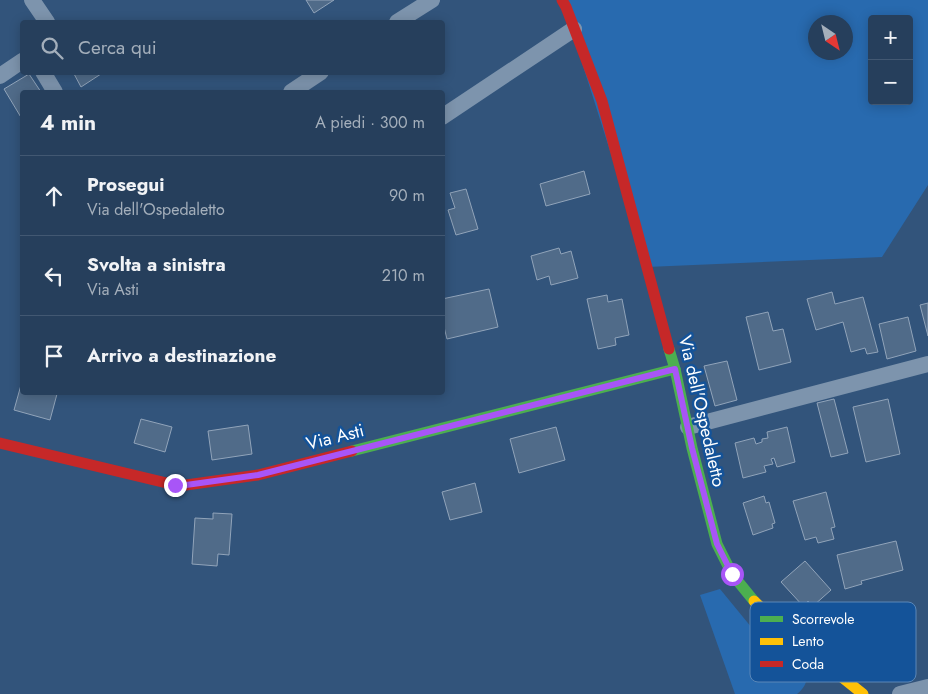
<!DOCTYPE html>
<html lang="it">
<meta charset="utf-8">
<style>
:root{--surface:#263f5c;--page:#2e4662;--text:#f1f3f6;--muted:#a4afbb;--line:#425872}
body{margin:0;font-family:Jost,sans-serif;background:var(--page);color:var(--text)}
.controls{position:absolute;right:15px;top:15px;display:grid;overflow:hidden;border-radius:5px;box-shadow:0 2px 12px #0003}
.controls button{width:45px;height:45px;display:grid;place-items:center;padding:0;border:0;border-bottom:1px solid var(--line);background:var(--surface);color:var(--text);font:25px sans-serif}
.compass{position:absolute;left:808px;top:15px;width:45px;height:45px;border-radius:50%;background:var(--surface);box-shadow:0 2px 12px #0003;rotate:145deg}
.stop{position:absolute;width:15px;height:15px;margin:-11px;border:4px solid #a855f7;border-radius:50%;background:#fff}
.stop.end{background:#a855f7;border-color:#fff;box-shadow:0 1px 5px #0008}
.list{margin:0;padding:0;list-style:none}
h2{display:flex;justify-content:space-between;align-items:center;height:65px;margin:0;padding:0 20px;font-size:21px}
h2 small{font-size:16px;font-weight:400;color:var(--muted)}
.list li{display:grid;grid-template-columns:32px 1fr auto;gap:15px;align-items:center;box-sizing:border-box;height:80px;padding:0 20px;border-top:1px solid var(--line)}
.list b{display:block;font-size:19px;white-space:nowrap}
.list p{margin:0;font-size:16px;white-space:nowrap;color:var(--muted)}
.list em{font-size:16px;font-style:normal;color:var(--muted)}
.icon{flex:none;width:28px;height:28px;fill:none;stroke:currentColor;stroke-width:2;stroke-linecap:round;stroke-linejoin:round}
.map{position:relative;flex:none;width:928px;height:694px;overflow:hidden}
.search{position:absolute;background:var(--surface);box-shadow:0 2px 12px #0003;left:20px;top:20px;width:425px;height:55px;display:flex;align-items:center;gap:12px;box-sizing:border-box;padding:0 18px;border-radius:5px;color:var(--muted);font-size:19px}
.panel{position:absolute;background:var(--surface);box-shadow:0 2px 12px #0003;left:20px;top:90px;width:425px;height:305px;border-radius:5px}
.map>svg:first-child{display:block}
</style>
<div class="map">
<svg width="928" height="694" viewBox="0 0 928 694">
<rect width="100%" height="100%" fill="#32547b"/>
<g fill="#286aaf" fill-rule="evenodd">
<path d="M 562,0 L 928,0 L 928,185 L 882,257 L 647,267 ZM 872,19 L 909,19 L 909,101 L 872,101 ZM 816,22 L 846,22 L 846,52 L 816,52 Z"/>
<path d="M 720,589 L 752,628 L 792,666 L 802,665 C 810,676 807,686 797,694 L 735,694 L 700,595 Z"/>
</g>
<g fill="#506b89" stroke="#91a4ba">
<polygon points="306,0 334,0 314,13"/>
<polygon points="73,72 104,72 81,87"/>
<polygon points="29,74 41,92 22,92 22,119 4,89"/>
<polygon points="584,171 590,194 546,206 540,184"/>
<polygon points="466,189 478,229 456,235 448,210 455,208 450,193"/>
<polygon points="559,248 561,254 571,251 578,278 551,285 549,276 537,280 531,256"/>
<polygon points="489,289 498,327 447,339 442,319 442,299"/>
<polygon points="832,292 835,304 863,297 878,352 867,354 865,348 851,352 843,322 816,330 807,299"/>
<polygon points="607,295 608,302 622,299 629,335 615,338 616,345 598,349 587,299"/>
<polygon points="928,303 928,336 920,305"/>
<polygon points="768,312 773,331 783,329 791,362 759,370 746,317"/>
<polygon points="908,317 916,351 887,359 879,324"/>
<polygon points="727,361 737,400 715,406 704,366"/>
<polygon points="21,385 22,386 22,392 53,392 57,394 50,420 14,410"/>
<polygon points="834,399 848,453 831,457 817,403"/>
<polygon points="888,399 900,454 866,462 853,407"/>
<polygon points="141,419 172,427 165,452 134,443"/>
<polygon points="248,425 252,454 212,460 208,431"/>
<polygon points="556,427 565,460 519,473 510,439"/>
<polygon points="787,427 795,462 777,467 774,458 771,459 773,464 764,466 766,472 743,478 735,443 754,438 756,444 762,442 762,439 768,438 767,432"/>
<polygon points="475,483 482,512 450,520 442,492"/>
<polygon points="826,492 835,527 831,528 834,539 818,543 816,537 805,540 793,501"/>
<polygon points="764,496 766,503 769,502 775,523 772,524 773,528 753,535 743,503"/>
<polygon points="213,513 232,514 229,555 218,554 217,566 192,564 195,518 213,519"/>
<polygon points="896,541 903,570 861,581 862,584 845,589 837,555"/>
<polygon points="805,561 831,590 813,606 808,601 803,606 781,582"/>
</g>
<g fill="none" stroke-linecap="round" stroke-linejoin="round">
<g stroke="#7d94ad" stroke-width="16">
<polyline points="32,0 47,22"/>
<polyline points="397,22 432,0"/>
<polyline points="43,72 55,92"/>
<polyline points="0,76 22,61"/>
<polyline points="291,92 321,72"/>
<polyline points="442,117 574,29"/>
<polyline points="688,427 928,364"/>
<polyline points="900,694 928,687"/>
</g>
<g stroke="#4caf50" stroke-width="11">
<polyline points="669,349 675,369 692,448 717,544 732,574 754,601"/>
<polyline points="352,451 675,369"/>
</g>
<polyline stroke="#ffc107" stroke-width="11" points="754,601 792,637 863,694"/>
<g stroke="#c62828" stroke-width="11">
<polyline points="562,0 566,7 602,101 669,349"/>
<polyline points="0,443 175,485 186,485 258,475 352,451"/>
</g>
</g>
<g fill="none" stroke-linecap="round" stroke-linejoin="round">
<polyline stroke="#a855f7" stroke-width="6" points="175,485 186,485 258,475 675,369 692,448 717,544 732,574"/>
</g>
<g text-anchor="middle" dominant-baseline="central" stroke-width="5" stroke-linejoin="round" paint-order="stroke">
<g font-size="18" fill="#fff" stroke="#145399">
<text transform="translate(702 411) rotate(77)">Via dell'Ospedaletto</text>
<text transform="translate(335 437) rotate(-14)">Via Asti</text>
</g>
</g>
<rect x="750" y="602" width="166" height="80" rx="8" fill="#145399" stroke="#5a87b8" stroke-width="1"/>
<rect x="760" y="616" width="23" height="6" fill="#4caf50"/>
<rect x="760" y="638" width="23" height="7" fill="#ffc107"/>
<rect x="760" y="661" width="23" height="6" fill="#c62828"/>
<g font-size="14" fill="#fff">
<text x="792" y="624">Scorrevole</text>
<text x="792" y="646">Lento</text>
<text x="792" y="669">Coda</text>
</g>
</svg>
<div class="controls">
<button>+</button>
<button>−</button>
</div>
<svg class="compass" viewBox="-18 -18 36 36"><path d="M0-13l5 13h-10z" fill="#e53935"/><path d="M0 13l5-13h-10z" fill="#a4afbb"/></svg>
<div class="stop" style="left:732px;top:574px"></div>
<div class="stop end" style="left:175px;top:485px"></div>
<div class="search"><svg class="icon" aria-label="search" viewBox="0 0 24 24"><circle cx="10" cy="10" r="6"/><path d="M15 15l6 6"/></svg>Cerca qui</div>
<section class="panel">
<h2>4 min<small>A piedi · 300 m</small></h2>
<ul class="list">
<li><svg class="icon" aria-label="ahead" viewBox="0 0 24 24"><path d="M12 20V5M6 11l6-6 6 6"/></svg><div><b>Prosegui</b><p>Via dell'Ospedaletto</p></div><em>90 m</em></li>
<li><svg class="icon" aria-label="left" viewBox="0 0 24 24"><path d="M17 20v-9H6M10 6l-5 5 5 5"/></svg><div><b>Svolta a sinistra</b><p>Via Asti</p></div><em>210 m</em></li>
<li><svg class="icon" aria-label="arrive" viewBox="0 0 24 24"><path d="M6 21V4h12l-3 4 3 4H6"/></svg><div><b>Arrivo a destinazione</b></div></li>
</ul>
</section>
</div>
